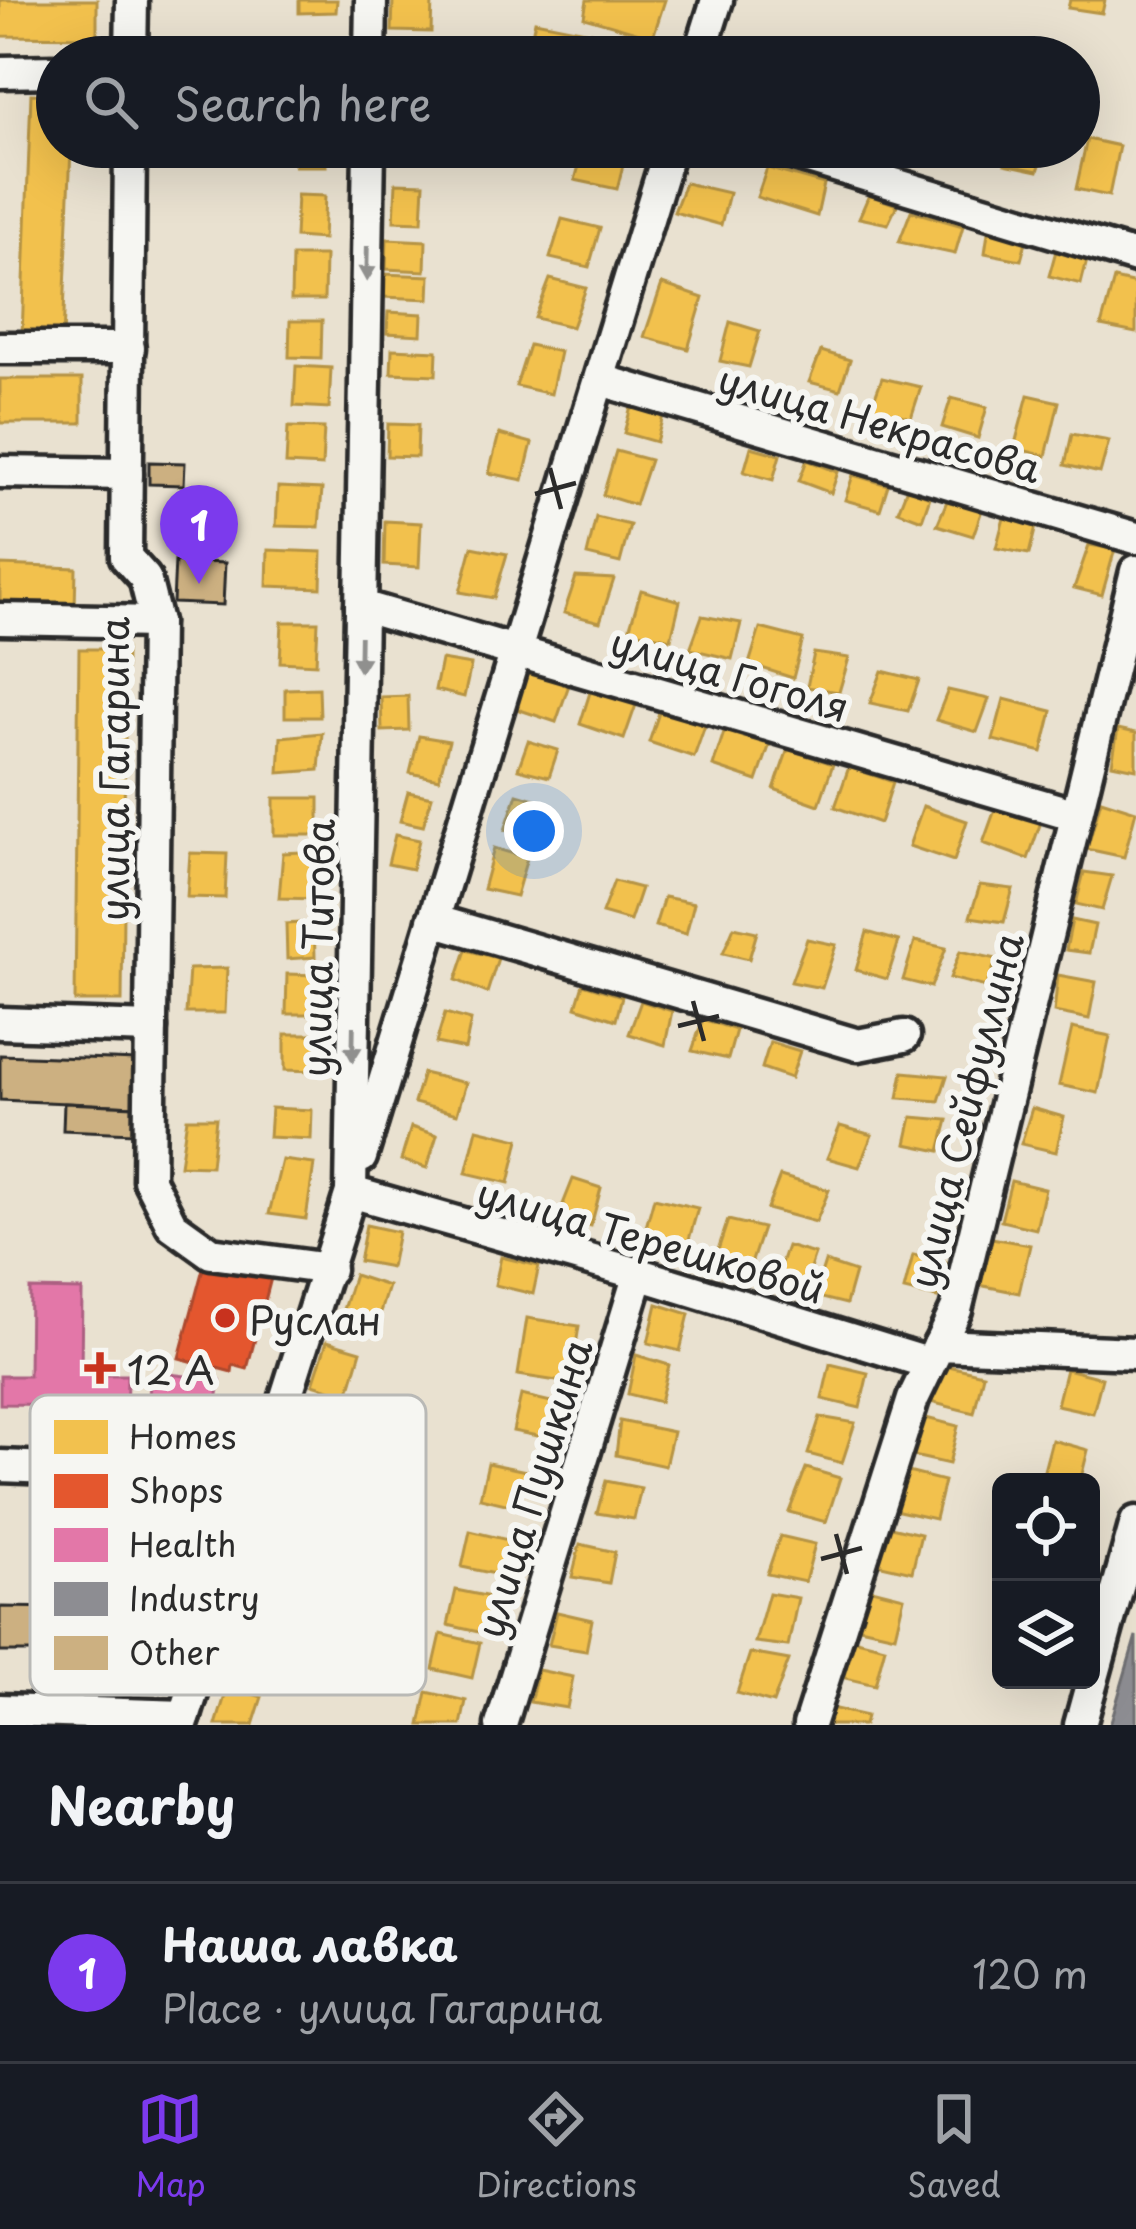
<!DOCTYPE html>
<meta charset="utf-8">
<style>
:root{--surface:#171b24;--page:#242831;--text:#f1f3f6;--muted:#9ea1a6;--line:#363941;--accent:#7c3aed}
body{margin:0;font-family:"Playpen Sans",sans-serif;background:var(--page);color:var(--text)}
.controls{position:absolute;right:36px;bottom:36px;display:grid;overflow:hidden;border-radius:18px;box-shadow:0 12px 48px #0002}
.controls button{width:108px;height:108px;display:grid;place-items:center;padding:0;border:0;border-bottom:3px solid var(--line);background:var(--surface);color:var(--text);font:60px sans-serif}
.you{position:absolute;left:534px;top:831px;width:42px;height:42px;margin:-30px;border:9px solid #fff;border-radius:50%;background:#1a73e8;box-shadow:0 0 0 18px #1a73e833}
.badge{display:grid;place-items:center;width:78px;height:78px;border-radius:50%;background:var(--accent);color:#fff;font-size:39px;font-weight:700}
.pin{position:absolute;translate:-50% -99px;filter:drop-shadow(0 3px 6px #0008)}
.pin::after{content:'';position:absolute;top:63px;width:42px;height:36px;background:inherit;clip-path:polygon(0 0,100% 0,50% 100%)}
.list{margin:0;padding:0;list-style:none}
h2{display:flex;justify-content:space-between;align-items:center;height:156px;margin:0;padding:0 48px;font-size:51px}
h2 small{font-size:39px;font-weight:400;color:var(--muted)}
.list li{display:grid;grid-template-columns:78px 1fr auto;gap:36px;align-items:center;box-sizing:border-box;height:180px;padding:0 48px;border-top:3px solid var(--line)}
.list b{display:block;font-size:45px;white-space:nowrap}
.list p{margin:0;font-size:39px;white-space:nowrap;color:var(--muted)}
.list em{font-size:39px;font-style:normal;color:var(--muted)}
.icon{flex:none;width:66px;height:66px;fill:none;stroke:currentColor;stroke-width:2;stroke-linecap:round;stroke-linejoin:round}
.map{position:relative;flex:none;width:1136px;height:1725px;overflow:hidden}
.search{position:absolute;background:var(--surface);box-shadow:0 12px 48px #0002;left:36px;right:36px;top:36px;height:132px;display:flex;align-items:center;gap:30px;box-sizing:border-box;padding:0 42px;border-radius:66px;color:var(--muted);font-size:45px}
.sheet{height:336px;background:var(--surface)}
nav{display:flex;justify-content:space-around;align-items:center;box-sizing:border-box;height:168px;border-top:3px solid var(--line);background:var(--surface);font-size:33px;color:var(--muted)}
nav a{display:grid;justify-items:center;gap:6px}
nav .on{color:var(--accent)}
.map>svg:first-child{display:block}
</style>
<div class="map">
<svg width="1136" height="1725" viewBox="0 0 1136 1725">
<rect width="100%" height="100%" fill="#e9e1d0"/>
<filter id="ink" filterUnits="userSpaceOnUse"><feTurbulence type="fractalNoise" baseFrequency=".00833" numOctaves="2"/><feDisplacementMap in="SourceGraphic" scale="24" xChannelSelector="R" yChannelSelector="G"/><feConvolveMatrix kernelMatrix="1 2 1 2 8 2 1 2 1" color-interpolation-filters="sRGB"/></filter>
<g filter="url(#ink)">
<g fill="#f2c14e" stroke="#b69444" stroke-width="3">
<polygon points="0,0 97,0 97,37 0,36"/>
<polygon points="299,0 337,0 336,12 299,13"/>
<polygon points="393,0 432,0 431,32 392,31"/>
<polygon points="587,0 665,0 653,37 584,17"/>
<polygon points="1070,0 1105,0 1102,13 1068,8"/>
<polygon points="535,21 600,34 595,57 527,57"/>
<polygon points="337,44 336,57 302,57 303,45"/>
<polygon points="31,94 57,95 57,147 71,147 63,338 22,336"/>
<polygon points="1087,139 1119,146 1109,196 1076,189"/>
<polygon points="295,147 325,147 326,166 295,166"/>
<polygon points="584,147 626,153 617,189 575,180"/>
<polygon points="948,147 990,147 988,159 947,153"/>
<polygon points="1010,147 1046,147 1038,171 1005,164"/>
<polygon points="767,168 824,184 817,216 757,197"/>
<polygon points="396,183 424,184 422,222 394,221"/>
<polygon points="685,183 729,193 721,225 674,212"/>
<polygon points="297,195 325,196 323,239 295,237"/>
<polygon points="869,195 897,205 888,224 859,218"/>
<polygon points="911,211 963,226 955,254 899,242"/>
<polygon points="562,219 600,228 589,267 550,258"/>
<polygon points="989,226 1027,238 1021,260 985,253"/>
<polygon points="387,239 426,241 425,271 386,269"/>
<polygon points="1057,247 1088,256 1081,284 1049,276"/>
<polygon points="292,256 325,256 324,300 291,300"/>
<polygon points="383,274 430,276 429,299 383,297"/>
<polygon points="550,279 586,288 572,327 535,318"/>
<polygon points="1114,279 1136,284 1136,333 1101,326"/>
<polygon points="662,284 703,298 688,349 644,337"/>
<polygon points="388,312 422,314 421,335 387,333"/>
<polygon points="290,321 322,321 321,358 289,357"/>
<polygon points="730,322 760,331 749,367 720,361"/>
<polygon points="529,345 560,352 551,394 516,386"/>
<polygon points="392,349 437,351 436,375 391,373"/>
<polygon points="821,351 850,360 840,390 809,382"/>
<polygon points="296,366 331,368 329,408 294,406"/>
<polygon points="882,378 921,387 911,418 871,407"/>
<rect x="0" y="379" width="82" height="44"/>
<polygon points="1028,395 1059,402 1046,456 1014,448"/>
<polygon points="951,398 987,407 978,438 942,427"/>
<polygon points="631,407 663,416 656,442 624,433"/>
<polygon points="388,424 418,425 417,457 387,456"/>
<polygon points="288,427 324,428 322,466 286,464"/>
<polygon points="499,434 532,443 523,480 489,473"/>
<polygon points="1072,434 1109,441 1100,473 1065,465"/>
<polygon points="751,447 780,455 773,480 744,472"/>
<polygon points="616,451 650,460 635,505 603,495"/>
<polygon points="807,460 838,472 831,493 799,481"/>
<polygon points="853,475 888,485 880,510 845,500"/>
<polygon points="278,487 322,489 319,527 276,526"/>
<polygon points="907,488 930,497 922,520 898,511"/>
<polygon points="947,501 982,510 973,536 937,525"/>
<polygon points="596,517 630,525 620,563 587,555"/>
<polygon points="1004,518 1036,526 1029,554 996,548"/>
<polygon points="385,521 421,523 419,567 384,565"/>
<polygon points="1089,545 1115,549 1102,595 1074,588"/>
<polygon points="472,547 507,554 494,598 460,592"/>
<polygon points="268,550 322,552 321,588 267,586"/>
<polygon points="0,565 76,568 75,609 0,607"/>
<polygon points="576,577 614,579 600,622 564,613"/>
<polygon points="641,590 680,601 671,639 629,630"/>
<polygon points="702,616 741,623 732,659 690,649"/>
<polygon points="282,622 318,622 316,664 280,662"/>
<polygon points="760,628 803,639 793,678 749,664"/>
<polygon points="79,649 126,649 122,1001 75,1001"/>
<polygon points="814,653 849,658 839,692 807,687"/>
<polygon points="441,660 471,665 464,697 435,690"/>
<polygon points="525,667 570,682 556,722 511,707"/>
<polygon points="882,671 919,680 908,711 870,703"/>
<polygon points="593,683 638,699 624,739 580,724"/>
<polygon points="319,688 320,717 285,717 285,689"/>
<polygon points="948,690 989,699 977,732 936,720"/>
<polygon points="408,696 409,730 382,731 381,697"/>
<polygon points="1004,699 1052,711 1042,752 993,740"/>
<polygon points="663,701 708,717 694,757 649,742"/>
<polygon points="726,726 771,741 757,781 713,766"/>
<polygon points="1118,729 1136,733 1136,769 1112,764"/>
<polygon points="322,733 319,770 279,773 281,737"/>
<polygon points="419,736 449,741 439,779 410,773"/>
<polygon points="528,741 558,750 549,777 518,769"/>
<polygon points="788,749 833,764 819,805 774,789"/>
<polygon points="849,767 893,782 880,823 835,807"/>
<polygon points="408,792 432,797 423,826 400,821"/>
<polygon points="517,794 548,803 535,838 505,830"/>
<rect x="274" y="798" width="45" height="37"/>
<polygon points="1101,800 1136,811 1124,857 1087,849"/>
<polygon points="997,804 1042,819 1028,859 983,843"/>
<polygon points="923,806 967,821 954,861 909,846"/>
<polygon points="395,835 419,840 412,869 388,864"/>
<polygon points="494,848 527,858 516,896 483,889"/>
<polygon points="321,851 318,899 279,898 283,853"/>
<polygon points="190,853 227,854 225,898 187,897"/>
<polygon points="1084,872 1112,876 1102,910 1076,904"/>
<polygon points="614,881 641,888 630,921 602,913"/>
<polygon points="980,885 1013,889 1004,922 970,917"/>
<polygon points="664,897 694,903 686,934 655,926"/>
<polygon points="1072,920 1095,925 1089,953 1066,950"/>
<polygon points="314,922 315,957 287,959 286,924"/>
<polygon points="734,927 757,932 749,959 723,953"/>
<polygon points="867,932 899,941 887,979 856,970"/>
<polygon points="807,939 836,945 822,988 791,982"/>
<polygon points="915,941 946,948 931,987 903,980"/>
<polygon points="466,950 498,958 487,993 456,980"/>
<polygon points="960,951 997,959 986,987 950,978"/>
<polygon points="227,968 225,1013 186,1013 189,969"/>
<polygon points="287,974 317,975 316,1014 286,1014"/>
<polygon points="1058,975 1096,982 1089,1019 1054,1012"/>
<polygon points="583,984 622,996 616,1020 576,1007"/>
<polygon points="641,1001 672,1011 665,1045 629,1034"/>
<polygon points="445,1013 471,1020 465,1049 436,1043"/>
<polygon points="703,1019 736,1030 728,1059 692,1051"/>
<polygon points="1072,1028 1110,1036 1098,1093 1059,1085"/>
<polygon points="285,1034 317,1034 316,1071 285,1070"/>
<polygon points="770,1042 800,1051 791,1078 762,1068"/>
<polygon points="903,1072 947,1076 939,1101 898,1098"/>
<polygon points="423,1073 466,1083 457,1114 414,1103"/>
<polygon points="271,1108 312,1110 311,1139 269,1137"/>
<polygon points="1032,1108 1064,1117 1056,1152 1021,1144"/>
<polygon points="912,1117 948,1120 940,1151 906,1144"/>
<polygon points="187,1118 216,1118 211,1166 180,1165"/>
<polygon points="840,1126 872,1135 859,1167 827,1158"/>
<polygon points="411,1127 437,1135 427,1168 401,1160"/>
<polygon points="477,1129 519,1139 509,1183 466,1173"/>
<polygon points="282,1160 314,1164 306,1219 269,1214"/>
<polygon points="780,1176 829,1190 816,1222 767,1209"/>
<polygon points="573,1179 601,1188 591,1226 558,1217"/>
<polygon points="1011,1181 1045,1189 1036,1229 1001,1221"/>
<polygon points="654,1198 698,1208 688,1243 644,1234"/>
<polygon points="728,1220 763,1228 751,1264 716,1256"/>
<polygon points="366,1225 398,1232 391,1267 359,1261"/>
<polygon points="992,1238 1030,1245 1019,1293 979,1285"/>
<polygon points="787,1246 815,1254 803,1289 775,1280"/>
<polygon points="913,1255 946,1262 937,1298 904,1290"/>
<polygon points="501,1257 539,1266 533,1294 495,1285"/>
<polygon points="825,1262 855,1272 846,1304 814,1296"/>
<polygon points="354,1275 388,1286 375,1329 340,1319"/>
<polygon points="657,1304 689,1314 680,1351 648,1343"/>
<polygon points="527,1318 579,1326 570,1383 518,1375"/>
<polygon points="327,1341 361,1351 348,1395 313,1384"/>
<polygon points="636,1355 669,1365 660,1402 628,1394"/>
<polygon points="830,1364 868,1373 860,1408 822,1399"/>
<polygon points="940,1364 983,1374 974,1413 930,1402"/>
<polygon points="1066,1369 1102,1378 1093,1413 1057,1405"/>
<polygon points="521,1395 560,1404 552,1439 513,1431"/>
<polygon points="914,1415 958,1426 949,1464 905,1454"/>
<polygon points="820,1417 855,1423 842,1463 808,1454"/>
<polygon points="620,1421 673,1432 665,1466 616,1455"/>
<polygon points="1052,1440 1088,1450 1080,1482 1041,1482"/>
<polygon points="488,1463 526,1471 518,1507 480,1498"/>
<polygon points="806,1468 840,1478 826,1522 789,1512"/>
<polygon points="900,1470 944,1481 935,1519 890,1509"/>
<polygon points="606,1481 641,1488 634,1519 597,1513"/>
<polygon points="878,1524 921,1534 912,1572 868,1562"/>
<polygon points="470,1531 508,1540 500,1575 462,1567"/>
<polygon points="780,1536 815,1544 805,1582 767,1574"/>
<polygon points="580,1544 615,1552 609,1583 572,1577"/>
<polygon points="860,1586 904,1597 895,1635 851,1625"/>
<polygon points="456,1590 495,1598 487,1634 448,1625"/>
<polygon points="769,1593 798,1598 788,1646 755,1642"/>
<polygon points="557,1612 592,1620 586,1651 549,1645"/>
<polygon points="441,1634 480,1643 472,1678 433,1669"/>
<polygon points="841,1636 885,1647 875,1685 832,1675"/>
<polygon points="750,1653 789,1660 773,1703 737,1693"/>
<polygon points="538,1670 573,1677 567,1708 530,1702"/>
<polygon points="228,1686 262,1697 253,1725 216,1725"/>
<polygon points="427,1692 466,1701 461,1725 420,1725"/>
<polygon points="822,1706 866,1716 864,1725 817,1725"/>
</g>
<polygon fill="#e4572e" stroke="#ac4a2d" stroke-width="3" points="205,1261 271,1278 247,1369 233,1365 232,1372 179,1358"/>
<g fill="#e377a8" stroke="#ac6082" stroke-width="3">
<polygon points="30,1289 82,1290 81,1375 127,1375 126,1426 98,1426 98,1405 0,1404 0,1376 29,1376"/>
<polygon points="152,1372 220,1380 215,1417 147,1409"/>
</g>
<polygon fill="#8d8d92" stroke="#707073" stroke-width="3" points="1136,1636 1136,1725 1110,1725"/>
<g fill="#ccb081" stroke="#2b2b2b" stroke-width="3">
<polygon points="149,462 185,463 184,485 149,484"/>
<polygon points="175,561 225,563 223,605 173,603"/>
<polygon points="0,1055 137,1060 135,1106 0,1100"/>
<polygon points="64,1103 135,1106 134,1133 63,1130"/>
<polygon points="0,1607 65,1608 64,1652 0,1652"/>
</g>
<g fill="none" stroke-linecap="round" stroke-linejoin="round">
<g stroke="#2b2b2b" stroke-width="39">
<g id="minor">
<polyline points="131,57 132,0"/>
<polyline points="370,57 371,0"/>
<polyline points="699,57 717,0"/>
<polyline points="0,72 57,71"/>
<polyline points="130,147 126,557 145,578 156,622 149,1180 172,1225 211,1253 329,1269"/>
<polyline points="772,147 1136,257"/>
<polyline points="0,348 129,348"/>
<polyline points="601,380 1136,538"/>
<polyline points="0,472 127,474"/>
<polyline points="361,606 1076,815"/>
<polyline points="0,619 156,622"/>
<polyline points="433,920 858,1045 904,1036"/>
<polyline points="0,1023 151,1028"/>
<polyline points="361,1157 670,147"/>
<polyline points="351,1192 639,1274 928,1363"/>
<polyline points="939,1345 1136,1353"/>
<polyline points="0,1466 155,1472 174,1455 199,1456 264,1472"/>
<polyline points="0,1710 185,1716"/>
<polyline points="182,1725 351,1192 369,147"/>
<polyline points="501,1725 639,1274"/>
<polyline points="809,1725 913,1399 956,1310 1136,571"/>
<polyline points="1080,1725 1136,1522"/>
</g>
</g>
<use href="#minor" stroke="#f6f6f2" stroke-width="30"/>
</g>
<defs><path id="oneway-solid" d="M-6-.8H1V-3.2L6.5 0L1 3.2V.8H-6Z" transform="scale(3)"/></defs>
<g fill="#90908e">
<use href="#oneway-solid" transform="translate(367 264) rotate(91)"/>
<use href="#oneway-solid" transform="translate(360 654) rotate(91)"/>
<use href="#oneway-solid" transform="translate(353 1044) rotate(91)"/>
</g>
</g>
<path fill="none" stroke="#2b2b2b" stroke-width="4.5" d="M 550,468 L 561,509M 535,494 L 576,483M 693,1001 L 704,1041M 678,1026 L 719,1016M 836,1534 L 847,1574M 821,1559 L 862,1548"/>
<g fill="#c8321e" stroke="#f6f6f2" stroke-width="4.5">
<circle cx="225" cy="1318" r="12"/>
<path d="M94 1350h12v12h12v12h-12v12h-12v-12h-12v-12h12z"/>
</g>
<g text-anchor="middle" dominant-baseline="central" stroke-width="12" stroke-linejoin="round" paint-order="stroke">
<g font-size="39" fill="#2b2b2b" stroke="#f6f6f2">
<text transform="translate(880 422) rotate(16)">улица Некрасова</text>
<text transform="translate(730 673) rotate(16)">улица Гоголя</text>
<text transform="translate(112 769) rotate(-90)">улица Гагарина</text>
<text transform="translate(316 948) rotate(-89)">улица Титова</text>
<text transform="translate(964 1110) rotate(-76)">улица Сейфуллина</text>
<text transform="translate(651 1239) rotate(16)">улица Терешковой</text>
<text transform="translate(532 1488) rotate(-73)">улица Пушкина</text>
</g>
<g font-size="39" fill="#2b2b2b" stroke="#f6f6f2" text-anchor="start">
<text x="249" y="1318">Руслан</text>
<text x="127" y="1368">12 А</text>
</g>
</g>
<rect x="30" y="1395" width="396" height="300" rx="18" fill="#f6f6f2" stroke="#b9b9b6" stroke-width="3"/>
<rect x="54" y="1420" width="54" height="34" fill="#f2c14e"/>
<rect x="54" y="1474" width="54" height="34" fill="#e4572e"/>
<rect x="54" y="1528" width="54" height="34" fill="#e377a8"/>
<rect x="54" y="1582" width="54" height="34" fill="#8d8d92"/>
<rect x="54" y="1636" width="54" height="34" fill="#ccb081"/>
<g font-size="33" fill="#2b2b2b">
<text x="129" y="1449">Homes</text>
<text x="129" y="1503">Shops</text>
<text x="129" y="1557">Health</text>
<text x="129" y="1611">Industry</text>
<text x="129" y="1665">Other</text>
</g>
</svg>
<div class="controls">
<button><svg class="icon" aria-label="locate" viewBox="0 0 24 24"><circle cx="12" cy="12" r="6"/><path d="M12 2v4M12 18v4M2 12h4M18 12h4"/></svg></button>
<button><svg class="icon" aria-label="layers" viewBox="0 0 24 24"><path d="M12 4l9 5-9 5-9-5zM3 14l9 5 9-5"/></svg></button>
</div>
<div class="you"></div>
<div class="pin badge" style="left:199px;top:584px">1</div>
<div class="search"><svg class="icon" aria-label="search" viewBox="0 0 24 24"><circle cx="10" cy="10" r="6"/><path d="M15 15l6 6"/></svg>Search here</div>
</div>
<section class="sheet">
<h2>Nearby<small></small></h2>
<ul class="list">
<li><span class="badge">1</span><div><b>Наша лавка</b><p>Place · улица Гагарина</p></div><em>120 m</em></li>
</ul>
</section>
<nav>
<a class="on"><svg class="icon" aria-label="map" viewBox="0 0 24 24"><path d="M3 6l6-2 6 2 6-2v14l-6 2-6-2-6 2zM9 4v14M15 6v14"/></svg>Map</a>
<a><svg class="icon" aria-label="directions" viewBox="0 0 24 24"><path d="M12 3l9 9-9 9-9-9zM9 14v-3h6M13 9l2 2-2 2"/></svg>Directions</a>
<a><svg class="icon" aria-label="saved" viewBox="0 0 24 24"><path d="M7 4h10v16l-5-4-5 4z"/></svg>Saved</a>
</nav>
